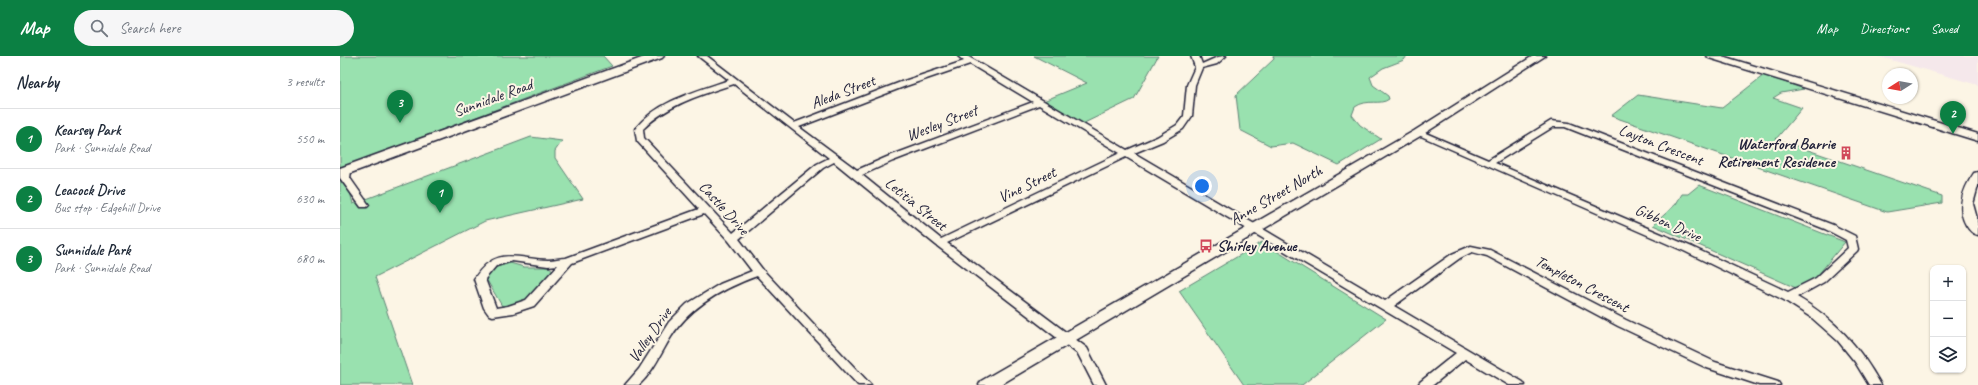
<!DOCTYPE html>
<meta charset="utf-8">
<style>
:root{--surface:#fff;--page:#f6f6f7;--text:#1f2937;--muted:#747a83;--line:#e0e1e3;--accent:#0b8043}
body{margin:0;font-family:Caveat,sans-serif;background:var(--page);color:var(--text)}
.controls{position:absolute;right:12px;bottom:12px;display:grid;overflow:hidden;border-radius:8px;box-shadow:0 1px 3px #0004}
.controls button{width:36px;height:36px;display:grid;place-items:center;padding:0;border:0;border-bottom:1px solid var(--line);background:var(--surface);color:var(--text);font:20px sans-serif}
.compass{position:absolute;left:1542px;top:12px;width:36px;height:36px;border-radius:50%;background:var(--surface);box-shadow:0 1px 3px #0004;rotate:259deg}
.you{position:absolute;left:862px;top:130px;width:14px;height:14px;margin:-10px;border:3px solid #fff;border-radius:50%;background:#1a73e8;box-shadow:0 0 0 6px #1a73e833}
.badge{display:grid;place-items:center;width:26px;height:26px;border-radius:50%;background:var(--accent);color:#fff;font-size:13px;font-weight:700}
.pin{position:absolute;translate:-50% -33px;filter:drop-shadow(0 1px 2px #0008)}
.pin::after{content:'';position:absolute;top:21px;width:14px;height:12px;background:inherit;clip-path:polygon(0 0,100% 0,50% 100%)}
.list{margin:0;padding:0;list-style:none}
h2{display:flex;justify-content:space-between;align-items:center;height:52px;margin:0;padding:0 16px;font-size:17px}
h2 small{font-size:13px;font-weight:400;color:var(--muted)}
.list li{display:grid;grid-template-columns:26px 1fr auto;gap:12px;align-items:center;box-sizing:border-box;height:60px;padding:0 16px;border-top:1px solid var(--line)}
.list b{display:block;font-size:15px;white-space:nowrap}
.list p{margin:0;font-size:13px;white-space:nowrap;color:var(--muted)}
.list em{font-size:13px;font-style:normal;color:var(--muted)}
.icon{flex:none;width:22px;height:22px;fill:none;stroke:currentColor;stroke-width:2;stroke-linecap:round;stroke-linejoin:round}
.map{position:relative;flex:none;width:1638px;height:329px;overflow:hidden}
header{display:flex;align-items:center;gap:24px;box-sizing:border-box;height:56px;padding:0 20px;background:var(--accent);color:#fff}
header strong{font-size:19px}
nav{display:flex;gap:22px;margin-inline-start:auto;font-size:14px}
.search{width:280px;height:36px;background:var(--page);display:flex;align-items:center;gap:10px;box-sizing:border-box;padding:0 14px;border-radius:22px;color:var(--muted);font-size:15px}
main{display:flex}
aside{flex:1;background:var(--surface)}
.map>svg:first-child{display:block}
</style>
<header>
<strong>Map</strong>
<div class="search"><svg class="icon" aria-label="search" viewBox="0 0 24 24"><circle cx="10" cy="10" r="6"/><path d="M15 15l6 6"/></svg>Search here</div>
<nav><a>Map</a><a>Directions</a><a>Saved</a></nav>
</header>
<main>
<aside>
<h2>Nearby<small>3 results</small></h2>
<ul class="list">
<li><span class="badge">1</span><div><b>Kearsey Park</b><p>Park · Sunnidale Road</p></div><em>550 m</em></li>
<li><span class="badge">2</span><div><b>Leacock Drive</b><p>Bus stop · Edgehill Drive</p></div><em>630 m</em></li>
<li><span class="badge">3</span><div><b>Sunnidale Park</b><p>Park · Sunnidale Road</p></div><em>680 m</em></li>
</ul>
</aside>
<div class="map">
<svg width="1638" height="329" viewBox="0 0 1638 329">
<rect width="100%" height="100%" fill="#fcf5e5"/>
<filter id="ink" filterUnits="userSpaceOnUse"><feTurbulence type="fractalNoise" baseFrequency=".025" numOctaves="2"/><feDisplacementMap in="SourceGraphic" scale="8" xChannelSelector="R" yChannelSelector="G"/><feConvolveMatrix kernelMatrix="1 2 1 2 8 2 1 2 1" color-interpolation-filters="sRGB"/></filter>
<g filter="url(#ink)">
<polygon fill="#f5e8eb" points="1537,0 1638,0 1638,29"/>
<g fill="#99e1af" stroke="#5e8275">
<polygon points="0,0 263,0 272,10 0,112"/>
<polygon points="694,0 818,0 794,43 740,69 701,46 747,27"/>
<path d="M 933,0 L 1067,0 L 1064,4 L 1043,12 L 1030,21 L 1033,29 L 1048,40 L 1049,43 C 1040,50 1028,42 1015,51 L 1012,59 L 1020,69 L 1041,83 L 999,109 L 953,87 L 931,90 L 900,74 L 896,39 L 934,3 Z"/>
<polygon points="1424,19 1464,33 1441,37 1433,42 1462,52 1436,83 1602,140 1602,147 1547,156 1271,60 1298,39 1382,52"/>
<polygon points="191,81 222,85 215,95 215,102 243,143 145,165 35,221 72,329 0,329 0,122 6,120 13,148"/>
<polygon points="1359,129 1505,186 1473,225 1456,232 1313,169 1336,148 1342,138 1348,138"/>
<polygon points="922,186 1046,263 962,329 904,329 839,235"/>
<path d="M 170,207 L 184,211 L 209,211 L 213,214 C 198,231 187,252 162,250 L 145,221 C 151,212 159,210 170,207 Z"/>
</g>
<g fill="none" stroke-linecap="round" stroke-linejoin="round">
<g stroke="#22223b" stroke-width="3">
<g id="minor">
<path d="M 358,0 L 367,0 L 454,67 L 561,26 L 624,5 L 618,0 L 627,0 L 787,94 L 817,81 L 837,69 L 844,60 L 847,29 L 855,11 L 851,0 L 859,0 L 862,8 C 870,5 876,0 886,0 L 877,8 L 862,12 L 855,29 L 852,60 L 843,73 L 823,85 L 794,97 L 1045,245 L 1112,198 L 1131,190 L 1150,194 L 1286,264 L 1375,306 L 1438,326 L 1440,329 L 1419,329 L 1367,312 L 1278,270 L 1147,200 L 1132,196 L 1120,202 L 1054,250 L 1183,326 L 1185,329 L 1169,329 L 1125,303 L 1093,329 L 1078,329 L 1080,326 L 1116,297 L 786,101 L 607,187 L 747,292 L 766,329 L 754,329 L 738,298 L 596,189 L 494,106 L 483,112 L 399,183 L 423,214 L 531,329 L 518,329 L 417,220 C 384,232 350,250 331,281 C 321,297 313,316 299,329 L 285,329 L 299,313 L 329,266 L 347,248 L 380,228 L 412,215 L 389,185 L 364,158 L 232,207 L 194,250 L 173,257 L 153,260 L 149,259 L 144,252 L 134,223 C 156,189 176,203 208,204 C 214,204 220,202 226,202 L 359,153 L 297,85 L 295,73 C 317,45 357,35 389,24 ZM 630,8 L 693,46 L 547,101 L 517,114 L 459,71 L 566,30 ZM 394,28 L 489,102 L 477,108 L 393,177 L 304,82 L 303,73 C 328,48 361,39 394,28 ZM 699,49 L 780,97 L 601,183 L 522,119 L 553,105 ZM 172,205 L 208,210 L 218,209 L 186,244 L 168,250 L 156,252 L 145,223 L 156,210 Z"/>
<path d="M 1211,65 L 1229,67 L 1493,169 L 1515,180 L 1518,193 L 1517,195 L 1484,226 L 1457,241 C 1496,264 1519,290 1541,329 L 1529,329 L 1515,306 L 1498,285 L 1472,262 L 1444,244 L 1344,195 L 1074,77 L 1075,75 L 1081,75 L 1148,104 ZM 1213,71 L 1225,71 L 1485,173 L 1506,184 L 1508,192 L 1476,222 L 1448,236 L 1352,191 L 1155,107 Z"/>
<polygon points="6,112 11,115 10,122 29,149 27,151 21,151 0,122 1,115"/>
</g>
</g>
<g stroke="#22223b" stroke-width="3">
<g id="tertiary">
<polygon points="1193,0 1205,0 1082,79 660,329 639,329 641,325 1074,75"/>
<polygon points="1367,0 1382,0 1638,78 1638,85 1369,2"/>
<path d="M 1638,116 L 1638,130 L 1633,148 L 1638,166 L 1638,179 C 1632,178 1629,174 1626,169 C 1616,151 1623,133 1634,117 Z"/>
</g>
</g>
<g stroke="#22223b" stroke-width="3">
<polygon id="secondary" points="307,0 324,0 322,2 0,121 0,112"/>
</g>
<use href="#minor" fill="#fcf5e5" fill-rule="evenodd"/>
<use href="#tertiary" fill="#fcf5e5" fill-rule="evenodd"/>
<use href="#secondary" fill="#fcf5e5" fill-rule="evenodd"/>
</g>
</g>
<defs>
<g id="building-bare" transform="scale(1.08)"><path d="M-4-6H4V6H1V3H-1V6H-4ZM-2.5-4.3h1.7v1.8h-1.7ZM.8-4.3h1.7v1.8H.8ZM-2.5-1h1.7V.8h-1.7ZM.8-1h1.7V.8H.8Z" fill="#d1495b" stroke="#fcf5e5" stroke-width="2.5" paint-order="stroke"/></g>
<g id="bus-bare" transform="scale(1.08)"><path d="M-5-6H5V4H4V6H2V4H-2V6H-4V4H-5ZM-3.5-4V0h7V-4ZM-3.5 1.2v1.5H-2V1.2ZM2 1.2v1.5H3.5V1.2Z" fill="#d1495b" stroke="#fcf5e5" stroke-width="2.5" paint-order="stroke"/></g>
</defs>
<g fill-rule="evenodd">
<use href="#building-bare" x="1506" y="97"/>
<use href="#bus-bare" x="866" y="190"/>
</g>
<g text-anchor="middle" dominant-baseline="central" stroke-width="4" stroke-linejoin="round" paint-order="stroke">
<g font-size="16" fill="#22223b" stroke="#fcf5e5">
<text transform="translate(503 36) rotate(-21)">Aleda Street</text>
<text transform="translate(153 42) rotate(-20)">Sunnidale Road</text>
<text transform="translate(602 67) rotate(-21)">Wesley Street</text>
<text transform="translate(1321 89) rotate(21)">Layton Crescent</text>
<text transform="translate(687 129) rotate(-26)">Vine Street</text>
<text transform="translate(936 139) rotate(-30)">Anne Street North</text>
<text transform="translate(576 148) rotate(39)">Letitia Street</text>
<text transform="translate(384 152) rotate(48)">Castle Drive</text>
<text transform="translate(1328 167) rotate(24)">Gibbon Drive</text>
<text transform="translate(1242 228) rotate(28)">Templeton Crescent</text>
<text transform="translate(310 279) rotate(-55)">Valley Drive</text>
</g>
<g font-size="16" font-weight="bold" fill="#22223b" stroke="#fcf5e5" text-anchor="end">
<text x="1495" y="88">Waterford Barrie<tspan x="1495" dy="18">Retirement Residence</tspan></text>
<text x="877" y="190" text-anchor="start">Shirley Avenue</text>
</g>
</g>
</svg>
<div class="controls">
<button>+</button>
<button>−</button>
<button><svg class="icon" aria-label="layers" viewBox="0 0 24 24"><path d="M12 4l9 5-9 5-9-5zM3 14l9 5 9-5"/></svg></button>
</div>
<svg class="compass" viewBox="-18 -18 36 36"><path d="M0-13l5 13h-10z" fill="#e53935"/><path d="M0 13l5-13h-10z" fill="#747a83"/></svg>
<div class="you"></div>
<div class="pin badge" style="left:100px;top:157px">1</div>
<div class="pin badge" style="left:1613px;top:78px">2</div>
<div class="pin badge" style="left:60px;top:67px">3</div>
</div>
</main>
